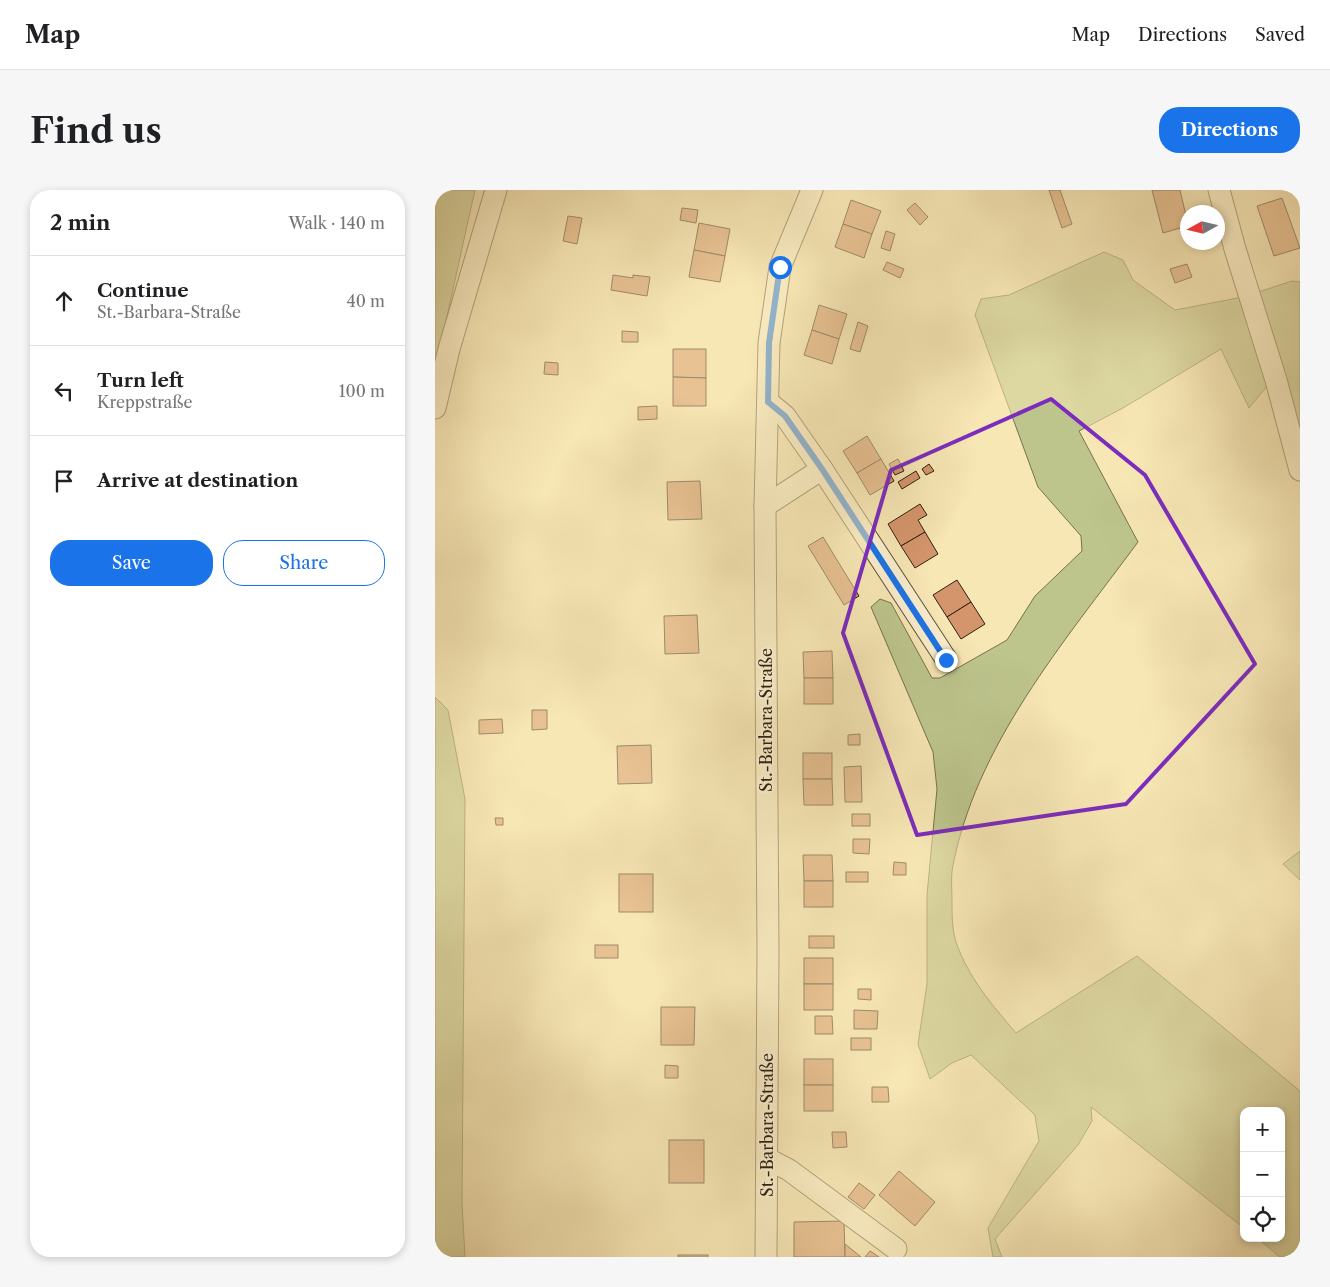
<!DOCTYPE html>
<meta charset="utf-8">
<style>
:root{--surface:#fff;--page:#f6f6f6;--text:#202124;--muted:#757577;--line:#e0e0e0;--accent:#1a73e8}
body{margin:0;font-family:"Libre Caslon Text",serif;background:var(--page);color:var(--text)}
.controls{position:absolute;right:15px;bottom:15px;display:grid;overflow:hidden;border-radius:10px;box-shadow:0 2px 8px #0003}
.controls button{width:45px;height:45px;display:grid;place-items:center;padding:0;border:0;border-bottom:1px solid var(--line);background:var(--surface);color:var(--text);font:25px sans-serif}
.compass{position:absolute;left:745px;top:15px;width:45px;height:45px;border-radius:50%;background:var(--surface);box-shadow:0 2px 8px #0003;rotate:262deg}
.stop{position:absolute;width:15px;height:15px;margin:-11px;border:4px solid #1a73e8;border-radius:50%;background:#fff}
.stop.end{background:#1a73e8;border-color:#fff;box-shadow:0 1px 5px #0008}
.list{margin:0;padding:0;list-style:none}
h2{display:flex;justify-content:space-between;align-items:center;height:65px;margin:0;padding:0 20px;font-size:21px}
h2 small{font-size:16px;font-weight:400;color:var(--muted)}
.list li{display:grid;grid-template-columns:32px 1fr auto;gap:15px;align-items:center;box-sizing:border-box;height:90px;padding:0 20px;border-top:1px solid var(--line)}
.list b{display:block;font-size:19px;white-space:nowrap}
.list p{margin:0;font-size:16px;white-space:nowrap;color:var(--muted)}
.list em{font-size:16px;font-style:normal;color:var(--muted)}
.actions{display:flex;gap:10px;padding:15px 20px}
.actions a{flex:1;padding:11px 0;border:1px solid var(--accent);border-radius:20px;text-align:center;font-size:18px;color:var(--accent)}
.actions .main{background:var(--accent);color:#fff}
.icon{flex:none;width:28px;height:28px;fill:none;stroke:currentColor;stroke-width:2;stroke-linecap:round;stroke-linejoin:round}
.map{position:relative;flex:none;width:865px;height:1067px;overflow:hidden;border-radius:20px}
header{display:flex;align-items:center;gap:30px;box-sizing:border-box;height:70px;padding:0 25px;background:var(--surface);border-bottom:1px solid var(--line)}
header strong{font-size:24px}
nav{display:flex;gap:28px;margin-inline-start:auto;font-size:18px}
.intro{display:flex;align-items:center;justify-content:space-between;box-sizing:border-box;height:120px;padding:0 30px}
h1{margin:0;font-size:35px}
.button{padding:12px 22px;border-radius:20px;background:var(--accent);color:#fff;font-size:18px;font-weight:700}
main{display:flex;gap:30px;padding:0 30px}
aside{flex:1;background:var(--surface);border-radius:20px;box-shadow:0 2px 8px #0003}
.map>svg:first-child{display:block}
</style>
<header>
<strong>Map</strong>
<nav><a>Map</a><a>Directions</a><a>Saved</a></nav>
</header>
<div class="intro"><h1>Find us</h1><a class="button">Directions</a></div>
<main>
<aside>
<h2>2 min<small>Walk · 140 m</small></h2>
<ul class="list">
<li><svg class="icon" aria-label="ahead" viewBox="0 0 24 24"><path d="M12 20V5M6 11l6-6 6 6"/></svg><div><b>Continue</b><p>St.-Barbara-Straße</p></div><em>40 m</em></li>
<li><svg class="icon" aria-label="left" viewBox="0 0 24 24"><path d="M17 20v-9H6M10 6l-5 5 5 5"/></svg><div><b>Turn left</b><p>Kreppstraße</p></div><em>100 m</em></li>
<li><svg class="icon" aria-label="arrive" viewBox="0 0 24 24"><path d="M6 21V4h12l-3 4 3 4H6"/></svg><div><b>Arrive at destination</b></div></li>
</ul>
<div class="actions"><a class="main">Save</a><a>Share</a></div>
</aside>
<div class="map">
<svg width="865" height="1067" viewBox="0 0 865 1067">
<rect width="100%" height="100%" fill="#f7e7b5"/>
<filter id="stains"><feTurbulence type="fractalNoise" baseFrequency=".004" numOctaves="4"/><feColorMatrix values="0 0 0 0 .2 0 0 0 0 .09 0 0 0 0 .02 0 0 0 .5 -.17"/></filter>
<radialGradient id="worn" r=".72"><stop offset=".6" stop-color="#630" stop-opacity="0"/><stop offset="1" stop-color="#630" stop-opacity=".3"/></radialGradient>
<g fill="#bdc58d" stroke="#76724e">
<polygon points="0,0 40,0 0,180"/>
<path d="M 669,62 L 688,70 L 698,90 L 740,120 L 808,107 L 857,91 L 865,92 L 865,276 L 833,195 L 814,218 L 786,159 L 688,218 L 644,241 L 703,352 C 630,451 539,556 517,681 C 516,690 517,701 517,711 C 517,725 517,739 521,752 C 533,787 557,815 581,843 L 702,766 L 865,901 L 865,1067 L 845,1067 L 822,1048 L 846,1048 L 846,921 L 809,921 L 809,1038 L 656,917 L 657,931 L 643,955 L 560,1049 L 567,1067 L 558,1067 L 553,1038 L 604,951 L 600,925 L 536,865 L 517,873 L 495,889 L 483,854 L 492,794 L 492,705 L 502,599 L 498,562 L 436,417 L 445,409 L 456,413 L 497,488 L 505,488 L 572,450 L 600,406 L 647,361 L 646,346 L 603,297 L 540,125 L 546,109 L 574,105 Z"/>
<polygon points="0,507 13,520 30,609 27,1013 30,1067 0,1067"/>
<polygon points="865,661 865,690 848,674"/>
</g>
<g fill="#d5956c" stroke="#2f1f0f">
<polygon points="614,0 625,0 637,34 627,38"/>
<polygon points="717,0 745,0 752,30 752,36 728,43"/>
<polygon points="847,8 865,58 839,66 822,16"/>
<polygon points="416,10 446,21 437,44 408,34"/>
<polygon points="480,13 493,27 485,35 472,20"/>
<polygon points="247,18 263,20 261,33 245,30"/>
<polygon points="133,26 147,28 142,54 128,51"/>
<polygon points="264,33 295,39 290,66 259,60"/>
<polygon points="408,34 437,44 429,68 400,57"/>
<polygon points="451,41 460,44 455,61 446,58"/>
<polygon points="259,60 290,66 285,92 254,87"/>
<polygon points="452,72 469,79 465,88 448,80"/>
<polygon points="752,74 757,87 740,93 735,79"/>
<polygon points="178,85 198,88 198,85 215,87 212,106 176,100"/>
<polygon points="384,115 412,124 404,149 377,140"/>
<polygon points="423,132 433,136 425,162 415,159"/>
<polygon points="377,140 404,149 397,174 369,165"/>
<polygon points="187,141 203,142 203,152 187,152"/>
<polygon points="238,159 271,159 271,188 238,187"/>
<polygon points="110,172 123,173 123,185 109,184"/>
<polygon points="238,187 271,188 271,216 238,216"/>
<polygon points="222,216 222,229 203,230 203,217"/>
<polygon points="432,246 446,269 422,283 408,261"/>
<polygon points="446,269 459,291 435,305 422,283"/>
<polygon points="463,269 469,281 460,285 454,274"/>
<polygon points="494,274 499,281 491,285 487,279"/>
<polygon points="481,281 485,288 467,299 463,292"/>
<polygon points="265,291 267,329 233,330 232,292"/>
<polygon points="485,314 492,325 483,330 490,342 466,356 453,334"/>
<polygon points="490,342 503,364 480,378 466,356"/>
<polygon points="388,347 424,406 409,415 373,356"/>
<polygon points="522,390 536,412 512,427 498,405"/>
<polygon points="536,412 550,434 526,449 512,427"/>
<polygon points="262,425 264,463 230,464 229,426"/>
<polygon points="397,461 398,488 369,488 368,462"/>
<rect x="369" y="488" width="29" height="26"/>
<polygon points="97,520 112,520 112,539 97,540"/>
<polygon points="67,529 68,543 44,544 44,530"/>
<polygon points="425,544 425,555 413,555 413,545"/>
<polygon points="216,555 217,593 183,594 182,556"/>
<rect x="368" y="563" width="29" height="26"/>
<polygon points="426,576 427,612 410,612 409,577"/>
<polygon points="368,589 397,589 398,615 369,615"/>
<rect x="417" y="624" width="18" height="12"/>
<polygon points="60,628 68,628 68,635 61,635"/>
<polygon points="418,649 435,649 434,664 418,663"/>
<polygon points="368,665 397,665 398,691 369,691"/>
<polygon points="459,672 471,673 471,685 458,685"/>
<rect x="411" y="682" width="22" height="10"/>
<rect x="184" y="684" width="34" height="38"/>
<rect x="369" y="691" width="29" height="26"/>
<rect x="374" y="746" width="25" height="12"/>
<rect x="160" y="755" width="23" height="13"/>
<rect x="369" y="768" width="29" height="26"/>
<rect x="369" y="794" width="29" height="26"/>
<polygon points="423,799 436,799 436,810 423,809"/>
<polygon points="226,817 260,817 259,855 226,855"/>
<polygon points="419,820 443,821 442,839 419,839"/>
<polygon points="380,826 397,826 398,844 380,844"/>
<rect x="416" y="848" width="20" height="12"/>
<rect x="369" y="869" width="29" height="26"/>
<polygon points="230,875 243,876 243,888 230,888"/>
<rect x="369" y="895" width="29" height="26"/>
<polygon points="437,897 453,897 454,912 437,912"/>
<polygon points="397,942 411,942 412,957 398,958"/>
<rect x="234" y="950" width="35" height="43"/>
<polygon points="464,981 500,1012 480,1036 444,1005"/>
<polygon points="424,993 440,1005 429,1019 413,1007"/>
<polygon points="409,1031 410,1067 359,1067 359,1032"/>
<polygon points="410,1054 426,1067 410,1067"/>
<polygon points="435,1061 444,1067 430,1067"/>
<rect x="243" y="1065" width="30" height="2"/>
</g>
<g fill="none" stroke-linecap="round" stroke-linejoin="round">
<g stroke="#615138" stroke-width="23">
<g id="minor">
<polyline points="784,0 800,59 841,190 865,280"/>
<polyline points="333,212 350,226 387,279 511,469"/>
<polyline points="0,218 14,159 61,0"/>
<polyline points="330,316 387,279"/>
<polyline points="333,969 354,980 461,1059"/>
<polyline points="331,1067 333,761 330,316 334,153 345,77 377,0"/>
</g>
</g>
<use href="#minor" stroke="#faefcf" stroke-width="21"/>
</g>
<g fill="none" stroke-linecap="round" stroke-linejoin="round">
<polyline stroke="#1a73e8" stroke-width="6" points="345,77 334,153 333,212 350,226 387,279 511,470"/>
</g>
<path d="M0 0H865V1067H0ZM 616,209 L 710,285 L 820,474 L 691,614 L 482,645 L 408,443 L 456,280 Z" fill="#f7e7b5" fill-opacity=".55" fill-rule="evenodd"/>
<path fill="none" stroke="#7b2cbf" stroke-width="4" stroke-linejoin="round" d="M 616,209 L 710,285 L 820,474 L 691,614 L 482,645 L 408,443 L 456,280 Z"/>
<g text-anchor="middle" dominant-baseline="central" stroke-width="4.5" stroke-linejoin="round" paint-order="stroke">
<g font-size="16" fill="#2f1f0f" stroke="#faefcf">
<text transform="translate(331 530) rotate(-90)">St.-Barbara-Straße</text>
<text transform="translate(332 935) rotate(-90)">St.-Barbara-Straße</text>
</g>
</g>
<rect width="100%" height="100%" filter="url(#stains)"/>
<rect width="100%" height="100%" fill="url(#worn)"/>
</svg>
<div class="controls">
<button>+</button>
<button>−</button>
<button><svg class="icon" aria-label="locate" viewBox="0 0 24 24"><circle cx="12" cy="12" r="6"/><path d="M12 2v4M12 18v4M2 12h4M18 12h4"/></svg></button>
</div>
<svg class="compass" viewBox="-18 -18 36 36"><path d="M0-13l5 13h-10z" fill="#e53935"/><path d="M0 13l5-13h-10z" fill="#757577"/></svg>
<div class="stop" style="left:345px;top:77px"></div>
<div class="stop end" style="left:511px;top:470px"></div>
</div>
</main>
